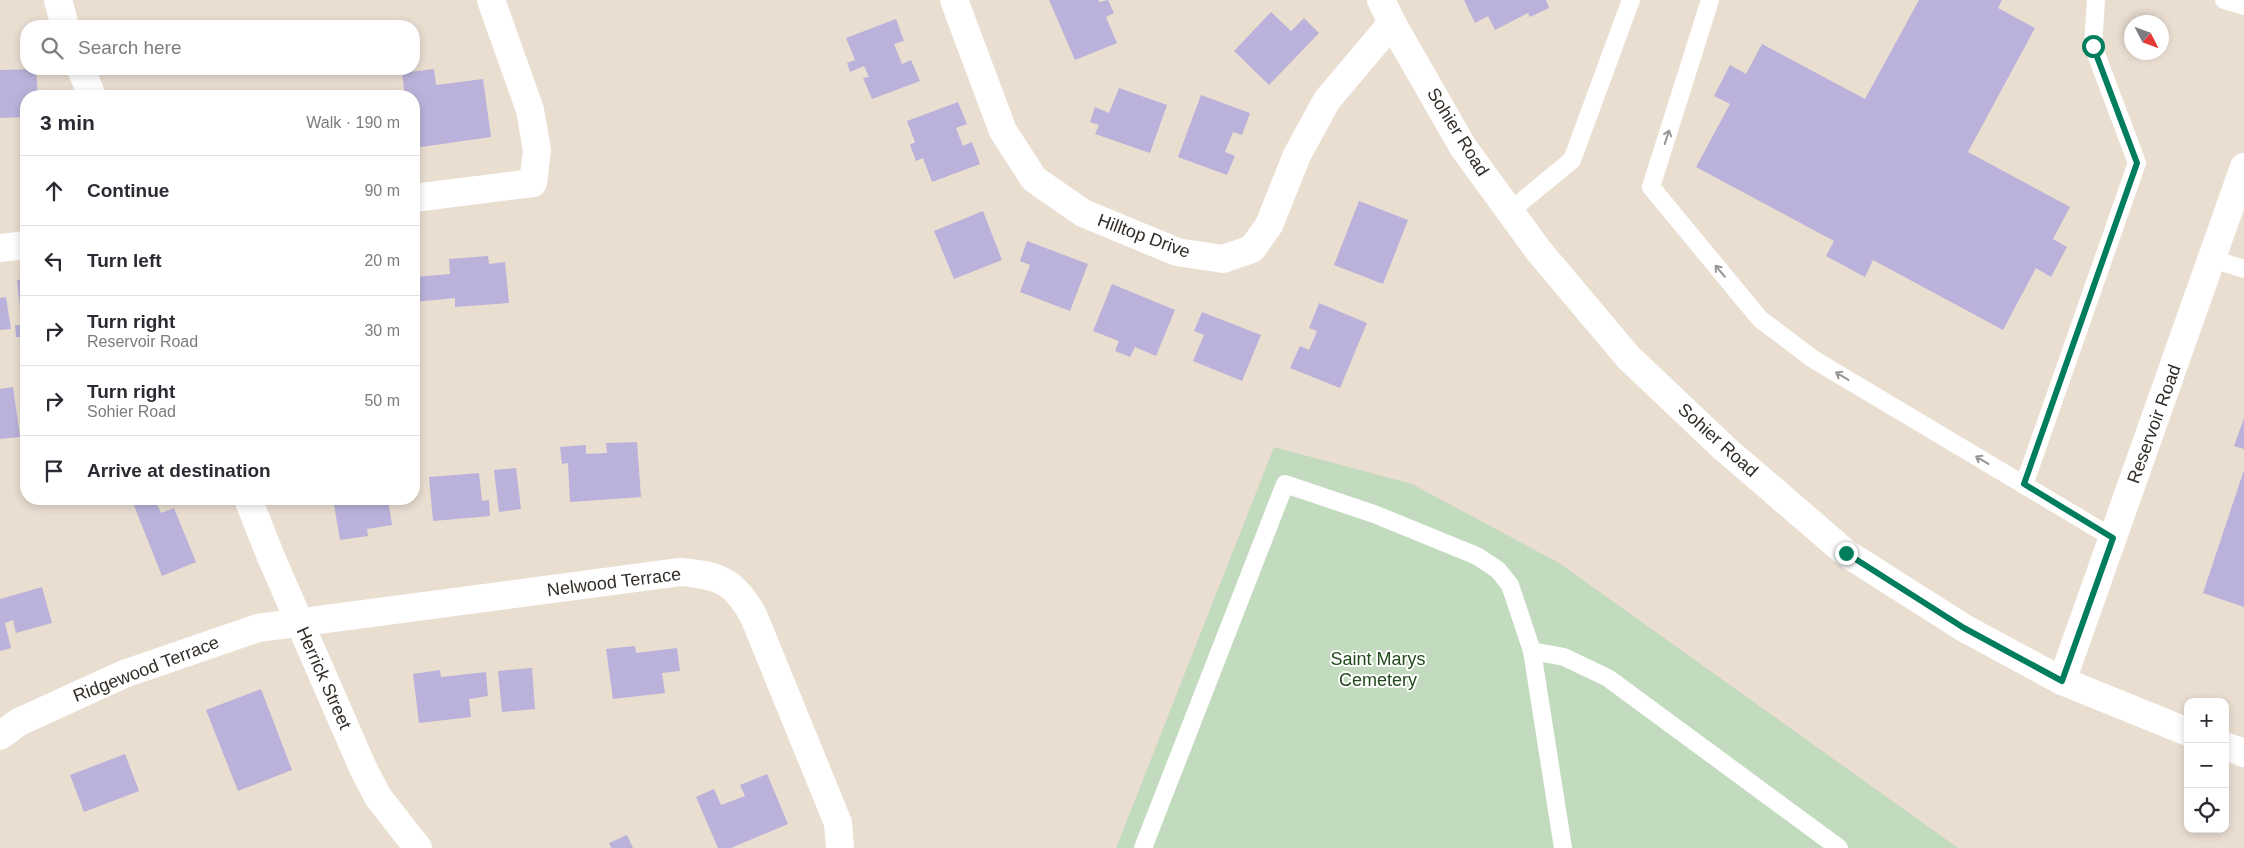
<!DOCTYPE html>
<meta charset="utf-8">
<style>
:root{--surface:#fff;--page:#f2f2f3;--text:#2b2b33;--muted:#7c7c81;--line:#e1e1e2}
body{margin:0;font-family:Arial,sans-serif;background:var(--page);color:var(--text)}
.controls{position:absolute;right:15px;bottom:15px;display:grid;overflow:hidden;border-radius:10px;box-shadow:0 2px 8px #0003}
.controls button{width:45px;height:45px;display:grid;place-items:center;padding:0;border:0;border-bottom:1px solid var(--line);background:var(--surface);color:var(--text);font:25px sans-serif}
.compass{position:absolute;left:2124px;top:15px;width:45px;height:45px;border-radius:50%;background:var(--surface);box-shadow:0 2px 8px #0003;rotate:132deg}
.stop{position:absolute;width:15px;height:15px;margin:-11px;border:4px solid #007d5d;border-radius:50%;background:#fff}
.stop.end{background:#007d5d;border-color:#fff;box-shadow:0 1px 5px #0008}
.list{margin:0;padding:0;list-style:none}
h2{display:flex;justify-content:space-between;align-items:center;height:65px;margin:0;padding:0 20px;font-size:21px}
h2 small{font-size:16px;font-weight:400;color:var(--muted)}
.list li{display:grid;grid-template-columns:32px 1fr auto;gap:15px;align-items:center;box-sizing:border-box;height:70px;padding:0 20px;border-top:1px solid var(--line)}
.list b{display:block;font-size:19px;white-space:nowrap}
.list p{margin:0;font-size:16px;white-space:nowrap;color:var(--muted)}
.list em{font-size:16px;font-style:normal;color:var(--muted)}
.icon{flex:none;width:28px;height:28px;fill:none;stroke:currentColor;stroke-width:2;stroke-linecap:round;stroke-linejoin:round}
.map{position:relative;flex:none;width:2244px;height:848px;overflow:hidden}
.search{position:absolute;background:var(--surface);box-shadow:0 2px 8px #0003;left:20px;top:20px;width:400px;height:55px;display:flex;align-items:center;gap:12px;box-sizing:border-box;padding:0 18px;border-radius:20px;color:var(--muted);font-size:19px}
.panel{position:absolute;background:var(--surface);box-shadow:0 2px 8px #0003;left:20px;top:90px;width:400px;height:415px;border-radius:20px}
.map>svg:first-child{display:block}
</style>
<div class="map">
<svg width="2244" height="848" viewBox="0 0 2244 848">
<rect width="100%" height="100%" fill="#eaded1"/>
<polygon fill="#c2dabd" points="1274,447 1412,484 1559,563 1958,848 1116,848"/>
<g fill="#bab2da">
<polygon points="1049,0 1099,0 1099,2 1108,0 1114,13 1106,17 1117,43 1075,60"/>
<polygon points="1464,0 1546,0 1549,8 1530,17 1528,13 1495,30 1488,16 1475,23"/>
<polygon points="1919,0 2002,0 1998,8 2035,28 1968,152 2070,207 2053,239 2067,247 2051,277 2036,268 2003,330 1873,260 1865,277 1826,256 1834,241 1696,167 1730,104 1714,96 1730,65 1746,74 1762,44 1865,99"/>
<polygon points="1271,12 1291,31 1304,18 1319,33 1269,85 1234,51"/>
<polygon points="896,19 904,41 894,44 902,64 911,60 920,81 872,99 863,78 869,77 864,66 850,72 847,63 855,60 846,38"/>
<polygon points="36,69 38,96 26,96 26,117 0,118 0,70"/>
<polygon points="434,69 436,85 483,79 491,137 414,148 414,96 405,96 402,73"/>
<polygon points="1119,88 1167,105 1150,153 1095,134 1099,125 1090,122 1095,107 1109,113"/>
<polygon points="1201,95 1250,113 1242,135 1233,132 1225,152 1235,156 1227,175 1178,157"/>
<polygon points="958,102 967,124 956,128 963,146 972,142 980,164 932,182 923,158 916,161 910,145 915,142 907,121"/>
<polygon points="1359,201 1408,220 1383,284 1334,265"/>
<polygon points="983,211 1002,260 954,279 934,231"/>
<polygon points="1027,241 1088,264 1070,311 1020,292 1030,265 1020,261"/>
<polygon points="488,256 489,264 505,262 509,303 455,307 455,298 414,302 414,277 450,274 449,259"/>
<polygon points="26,279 26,342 24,342 23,337 16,337 15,325 22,325 17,280"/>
<polygon points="1112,284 1175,310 1156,356 1135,347 1130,357 1115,351 1119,341 1093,331"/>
<polygon points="6,297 11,329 0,330 0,298"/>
<polygon points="1319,303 1367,323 1340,388 1290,368 1300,346 1309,350 1317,331 1309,328"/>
<polygon points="1202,312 1261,335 1242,381 1193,361 1204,335 1194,331"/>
<polygon points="13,387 20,437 0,439 0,389"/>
<polygon points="2244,418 2244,449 2234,446"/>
<polygon points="637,442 641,497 570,502 568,463 562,464 560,447 586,445 586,454 607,453 606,443"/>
<polygon points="516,468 521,509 499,512 494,470"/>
<polygon points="2244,470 2244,607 2203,593"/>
<polygon points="479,473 482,501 489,500 490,516 433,521 429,477"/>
<polygon points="144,499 155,499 161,513 174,508 196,562 162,576 133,503"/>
<polygon points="333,499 388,499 392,525 367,529 368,536 340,540"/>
<polygon points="42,587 52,623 16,633 13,620 5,623 11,648 0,651 0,599"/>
<polygon points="635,646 636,653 677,648 680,671 662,673 665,693 613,699 606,649"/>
<polygon points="532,668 535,709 502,712 498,671"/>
<polygon points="440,670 441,677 486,672 488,696 469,699 471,717 419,723 413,674"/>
<polygon points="261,689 292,770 238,791 206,710"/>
<polygon points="125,754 139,791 84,812 70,775"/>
<polygon points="767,774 788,824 731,848 718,848 696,797 714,789 721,805 745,796 740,785"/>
<polygon points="627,835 633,848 611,848 609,843"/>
</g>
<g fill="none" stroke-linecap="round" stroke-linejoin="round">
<g stroke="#fff" stroke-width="18">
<polyline points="1710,0 1651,187 1760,319 1813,359 2113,538"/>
<polyline points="2224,0 2244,6"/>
<polyline points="1510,211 1572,160 1631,0"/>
<polyline points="2212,259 2244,269"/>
<polyline points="2024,485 2137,163 2093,46 2096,0"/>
<polyline points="1143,848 1285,484 1374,514 1477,556 1498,570 1510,585 1532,651"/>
<polyline points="1563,848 1532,651 1564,657 1608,678 1839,848"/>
</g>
<g stroke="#fff" stroke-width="28">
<polyline points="954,0 1003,131 1034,179 1083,213 1177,252 1223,259 1252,249 1269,225 1297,155 1327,100 1392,23"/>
<polyline points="414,198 533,183 537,150 530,110 491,0"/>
<polyline points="0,248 26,245"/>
<polyline points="2062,681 2244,167"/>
<path d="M 0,736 L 19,722 L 124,674 L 258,628 L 680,572 C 719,575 735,581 754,617 L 838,823 L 840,848"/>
</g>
<g stroke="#fff" stroke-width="28">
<polyline points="58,0 65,26"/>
<polyline points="81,69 92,96"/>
<polyline points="248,499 271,557 363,768 378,797 418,848"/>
</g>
<g stroke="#fff" stroke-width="28">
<polyline points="1381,0 1392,23 1463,147 1538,250 1628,357 1724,448 1846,553 1964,628 2062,681 2188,732"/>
<polyline points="2225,746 2244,753"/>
</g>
</g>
<defs><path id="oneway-shaft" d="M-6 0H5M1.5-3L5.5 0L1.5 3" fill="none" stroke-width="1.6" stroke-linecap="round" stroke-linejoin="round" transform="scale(1.25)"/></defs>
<g stroke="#989694">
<use href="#oneway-shaft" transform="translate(1667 137) rotate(-72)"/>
<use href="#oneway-shaft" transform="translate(1720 271) rotate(-130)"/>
<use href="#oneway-shaft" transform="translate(1842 376) rotate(-149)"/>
<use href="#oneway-shaft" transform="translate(1982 460) rotate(-149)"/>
</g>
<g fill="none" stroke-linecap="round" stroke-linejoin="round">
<polyline stroke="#007d5d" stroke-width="6" points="1846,553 1964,628 2062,681 2113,538 2024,484 2137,163 2093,46"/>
</g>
<g text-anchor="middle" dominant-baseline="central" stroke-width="4" stroke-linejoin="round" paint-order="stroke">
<g font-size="18" fill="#322d28" stroke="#fff">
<text transform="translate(1458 132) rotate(58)">Sohier Road</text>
<text transform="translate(1144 236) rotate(20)">Hilltop Drive</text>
<text transform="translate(2154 424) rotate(-70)">Reservoir Road</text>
<text transform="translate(1718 440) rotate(42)">Sohier Road</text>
<text transform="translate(614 582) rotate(-7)">Nelwood Terrace</text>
<text transform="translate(146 669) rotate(-21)">Ridgewood Terrace</text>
<text transform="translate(324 678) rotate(66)">Herrick Street</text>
</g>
<g font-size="18" fill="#214a1b" stroke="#fff">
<text x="1378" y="659">Saint Marys<tspan x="1378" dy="21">Cemetery</tspan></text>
</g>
</g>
</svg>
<div class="controls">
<button>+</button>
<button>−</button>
<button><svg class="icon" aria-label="locate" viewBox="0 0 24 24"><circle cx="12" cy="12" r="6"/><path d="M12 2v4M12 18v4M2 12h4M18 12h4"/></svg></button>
</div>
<svg class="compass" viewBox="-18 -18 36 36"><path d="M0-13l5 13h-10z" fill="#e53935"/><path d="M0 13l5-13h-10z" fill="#7c7c81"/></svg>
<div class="stop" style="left:2093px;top:46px"></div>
<div class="stop end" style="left:1846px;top:553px"></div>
<div class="search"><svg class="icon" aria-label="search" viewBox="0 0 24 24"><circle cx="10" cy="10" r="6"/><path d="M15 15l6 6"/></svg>Search here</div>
<section class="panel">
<h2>3 min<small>Walk · 190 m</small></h2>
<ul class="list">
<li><svg class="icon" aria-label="ahead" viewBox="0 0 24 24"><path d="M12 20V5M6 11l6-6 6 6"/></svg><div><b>Continue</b></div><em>90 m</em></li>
<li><svg class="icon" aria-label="left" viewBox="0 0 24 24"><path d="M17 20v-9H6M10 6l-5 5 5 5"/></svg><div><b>Turn left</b></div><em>20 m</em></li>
<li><svg class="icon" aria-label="right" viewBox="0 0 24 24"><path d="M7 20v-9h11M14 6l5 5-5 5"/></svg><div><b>Turn right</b><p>Reservoir Road</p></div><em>30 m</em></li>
<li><svg class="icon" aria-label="right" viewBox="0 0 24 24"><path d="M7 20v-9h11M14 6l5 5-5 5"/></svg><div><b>Turn right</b><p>Sohier Road</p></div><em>50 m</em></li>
<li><svg class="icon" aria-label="arrive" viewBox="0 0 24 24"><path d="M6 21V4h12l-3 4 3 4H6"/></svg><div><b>Arrive at destination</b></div></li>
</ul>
</section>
</div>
